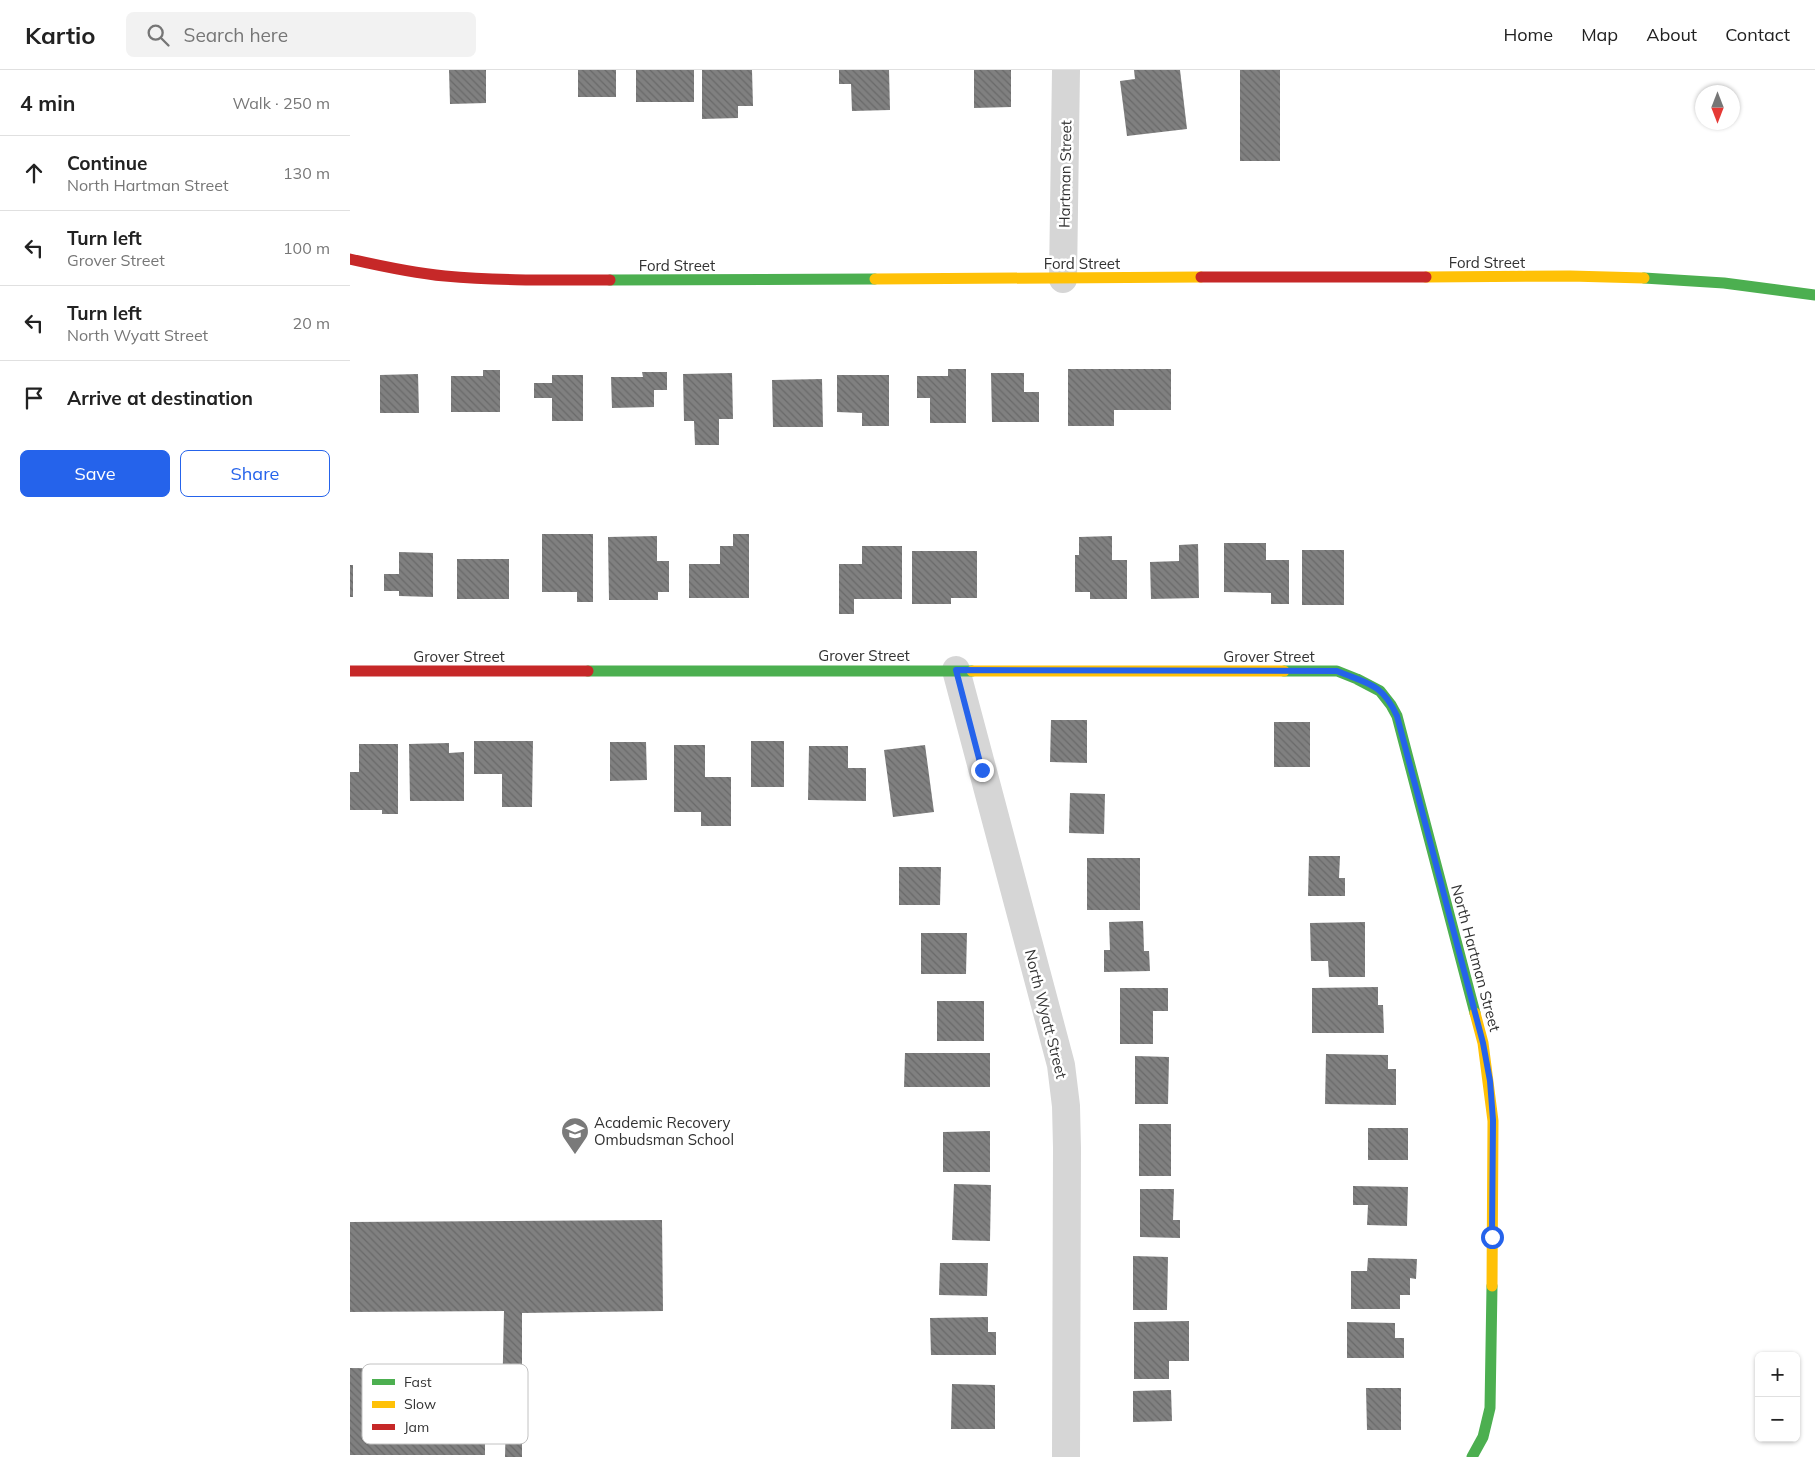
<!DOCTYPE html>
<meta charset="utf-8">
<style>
:root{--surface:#fff;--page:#f2f2f2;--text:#222;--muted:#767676;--line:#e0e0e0;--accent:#2563eb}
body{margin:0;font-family:Mulish,sans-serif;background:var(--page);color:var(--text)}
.controls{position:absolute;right:15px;bottom:15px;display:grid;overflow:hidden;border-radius:8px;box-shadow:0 1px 4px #0004}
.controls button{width:45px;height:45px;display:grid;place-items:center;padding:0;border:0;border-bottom:1px solid var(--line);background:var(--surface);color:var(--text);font:25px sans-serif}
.compass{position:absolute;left:1345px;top:15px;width:45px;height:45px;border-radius:50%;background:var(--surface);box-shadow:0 1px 4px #0004;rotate:180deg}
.stop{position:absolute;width:15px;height:15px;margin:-11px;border:4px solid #2563eb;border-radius:50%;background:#fff}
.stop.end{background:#2563eb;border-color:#fff;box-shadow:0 1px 5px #0008}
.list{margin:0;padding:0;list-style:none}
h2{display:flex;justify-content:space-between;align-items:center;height:65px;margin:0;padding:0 20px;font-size:21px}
h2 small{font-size:16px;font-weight:400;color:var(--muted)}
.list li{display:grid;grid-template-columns:32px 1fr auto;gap:15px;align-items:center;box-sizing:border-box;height:75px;padding:0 20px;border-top:1px solid var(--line)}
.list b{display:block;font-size:19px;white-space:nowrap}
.list p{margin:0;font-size:16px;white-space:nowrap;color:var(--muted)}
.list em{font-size:16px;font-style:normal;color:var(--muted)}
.actions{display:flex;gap:10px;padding:15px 20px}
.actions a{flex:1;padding:11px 0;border:1px solid var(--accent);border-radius:8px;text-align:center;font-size:18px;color:var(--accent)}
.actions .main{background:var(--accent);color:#fff}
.icon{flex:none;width:28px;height:28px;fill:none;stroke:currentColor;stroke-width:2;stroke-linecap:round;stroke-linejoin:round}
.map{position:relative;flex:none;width:1465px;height:1387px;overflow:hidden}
header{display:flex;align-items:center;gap:30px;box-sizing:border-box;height:70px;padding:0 25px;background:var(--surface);border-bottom:1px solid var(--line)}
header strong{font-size:24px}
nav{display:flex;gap:28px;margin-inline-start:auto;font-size:18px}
.search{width:350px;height:45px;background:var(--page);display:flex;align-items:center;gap:12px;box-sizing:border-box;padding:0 18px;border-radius:8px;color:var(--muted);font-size:19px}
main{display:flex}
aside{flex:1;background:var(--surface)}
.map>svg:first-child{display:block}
.building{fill:url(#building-back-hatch)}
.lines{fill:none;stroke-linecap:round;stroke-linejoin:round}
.street{stroke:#d6d6d6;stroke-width:28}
.fast{stroke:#4caf50;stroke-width:11}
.slow{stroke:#ffc107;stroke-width:11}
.jam{stroke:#c62828;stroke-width:11}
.route{stroke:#2563eb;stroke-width:6}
.labels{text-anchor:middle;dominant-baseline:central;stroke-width:5;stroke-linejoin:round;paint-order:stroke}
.street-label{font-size:15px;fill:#323232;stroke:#fff}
.poi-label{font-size:15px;fill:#323232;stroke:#fff;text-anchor:start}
.key{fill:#fff;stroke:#c2c2c2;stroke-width:1}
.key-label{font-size:14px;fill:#323232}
</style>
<header>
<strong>Kartio</strong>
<div class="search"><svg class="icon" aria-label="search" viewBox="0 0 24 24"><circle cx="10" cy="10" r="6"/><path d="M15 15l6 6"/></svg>Search here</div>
<nav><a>Home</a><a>Map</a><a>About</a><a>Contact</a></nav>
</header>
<main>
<aside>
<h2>4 min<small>Walk · 250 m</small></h2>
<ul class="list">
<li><svg class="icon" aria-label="ahead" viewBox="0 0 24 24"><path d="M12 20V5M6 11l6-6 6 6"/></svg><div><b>Continue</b><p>North Hartman Street</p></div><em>130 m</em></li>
<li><svg class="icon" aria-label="left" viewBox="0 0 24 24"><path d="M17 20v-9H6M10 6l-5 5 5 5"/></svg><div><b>Turn left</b><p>Grover Street</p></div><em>100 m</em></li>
<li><svg class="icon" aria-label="left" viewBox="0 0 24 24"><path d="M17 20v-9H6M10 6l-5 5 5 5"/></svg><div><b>Turn left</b><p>North Wyatt Street</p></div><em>20 m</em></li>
<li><svg class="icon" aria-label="arrive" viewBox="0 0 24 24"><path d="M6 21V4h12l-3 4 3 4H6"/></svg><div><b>Arrive at destination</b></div></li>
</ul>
<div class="actions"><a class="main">Save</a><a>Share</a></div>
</aside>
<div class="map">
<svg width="1465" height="1387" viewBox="0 0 1465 1387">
<defs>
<pattern id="building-back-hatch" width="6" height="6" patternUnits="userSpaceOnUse" patternTransform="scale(1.25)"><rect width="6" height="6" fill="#808080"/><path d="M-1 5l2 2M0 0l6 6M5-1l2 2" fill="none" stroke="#696969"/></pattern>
</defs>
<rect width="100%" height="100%" fill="#fff"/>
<!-- building -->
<path class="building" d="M99,0H136V33L100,34Z
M228,0H266V27H228Z
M286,0H344V32H286Z
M352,0H402L403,36H388V48L352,49Z
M489,0H539L540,40L502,41L501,14H489Z
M624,0H661V37L624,38Z
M784,0H830L837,59L777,66L770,11L785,9Z
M890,0H930V91H890Z
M598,299H616V353H580V328H567V306H598Z
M718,299H821V340H764V356H718Z
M133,300H150V342H101V306H133Z
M292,302H317V320H304V337L262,338L261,307H293Z
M382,303L383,349H369V375H345L344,351H334L333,304Z
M641,303H674V322H689V352H642Z
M68,304L69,343H30V305Z
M202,305H233V351H202V328H184V313H202Z
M487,305H539V356H512V343L487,342Z
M472,309L473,357H423L422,310Z
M192,464H243V532H227V522H192Z
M383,464H399V528H339V494H370V476H383Z
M307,466V491H319V522H308V530H259L258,467Z
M762,466V490H777V529H740V522H725V485H729V467Z
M874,473H916V490H939V534H921V523L874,522Z
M848,474L849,528L801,529L800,492L829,491V475Z
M512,476H552V529H504V544H489V494H512Z
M952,480H994V535H952Z
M562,481H627V528H601V534H562Z
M49,482L83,483V527L49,526V521H34V504H49Z
M107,489H159V529H107Z
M0,495H3V527H0Z
M701,650H737V693L700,692Z
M924,652H960V697H924Z
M124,671H183L182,737H152V704H124Z
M401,671H434V717H401Z
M260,672H296L297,710L260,711Z
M99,673V683L114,682V731H60L59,674Z
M9,674H48V744H32V740H0V702H9Z
M324,675H355V707H381V756H351V742H324Z
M575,675L584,742L543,747L534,680Z
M459,676H498V698H516V731L458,730Z
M720,723L755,724L754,764L719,763Z
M959,786H990L989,808H995V826H958Z
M737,788H790V840H737Z
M549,797H591L590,835H549Z
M793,851L794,881H799L800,901L754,902V880H760L759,852Z
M1015,852V907H979L978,891H961L960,853Z
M571,863H617L616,904H571Z
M1028,917V935H1033L1034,963H962V918Z
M770,918H818V941H803V974H770Z
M587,931H634V971H587Z
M555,983H640V1017H554Z
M976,984L1038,985V999H1046V1035L975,1034Z
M785,986L819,987L818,1034H785Z
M789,1054H821V1106H789Z
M1018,1058H1058V1090H1018Z
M640,1061V1102H593V1062Z
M604,1114L641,1115L640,1171L602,1170Z
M1003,1116L1058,1117L1057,1156L1017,1155L1018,1135H1003Z
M790,1119H824L823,1150H830V1168L790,1167Z
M312,1150L313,1241L172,1243V1387H155L156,1347H135V1385H0V1298L137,1300V1335L152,1334L154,1241L0,1242V1152Z
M783,1186L818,1187L817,1240H783Z
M1018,1188L1067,1189L1066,1209L1060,1208V1225H1050V1239H1001V1201H1017Z
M590,1193H638L637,1226L589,1225Z
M638,1247V1262H646V1285H581L580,1248Z
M839,1251V1291H819V1309H784V1252Z
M997,1252L1045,1253V1268H1054V1288H997Z
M602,1314L645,1315V1359H601Z
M1016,1318H1051V1360H1017Z
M821,1320L822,1351L783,1352V1321Z"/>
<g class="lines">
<!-- street -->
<path class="street" d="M713,209L716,0
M606,600L711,995L716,1036L717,1078L716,1387"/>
<!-- fast -->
<path class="fast" d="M1294,208L1374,213L1465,225
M260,210L525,209
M238,601H622
M934,601H987L1007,609L1030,621L1041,635L1047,646L1125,943
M1122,1387L1133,1367L1140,1338L1142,1216"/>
<!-- slow -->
<path class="slow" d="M1076,207L1220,206L1294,208
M525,209L851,207
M622,601H934
M1125,943L1133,973L1143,1051L1142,1216"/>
<!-- jam -->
<path class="jam" d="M0,189C31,196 63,203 95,206C149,211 205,210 260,210
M851,207H1076
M0,601H238"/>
</g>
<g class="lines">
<!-- route -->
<path class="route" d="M632,700L606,600L987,601C1018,614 1032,613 1047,646L1133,973L1140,1011L1143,1050L1142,1167"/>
</g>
<!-- icons -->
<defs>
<g id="school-pin" transform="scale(1.4375)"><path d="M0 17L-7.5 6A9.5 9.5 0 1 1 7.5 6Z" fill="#7a7a7a" stroke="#fff"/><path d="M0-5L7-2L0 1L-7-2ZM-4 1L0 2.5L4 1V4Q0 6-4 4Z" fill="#fff"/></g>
</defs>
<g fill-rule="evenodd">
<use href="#school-pin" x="225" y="1061"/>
</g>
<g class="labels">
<!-- street labels -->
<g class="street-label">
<text transform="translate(715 104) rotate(-89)">Hartman Street</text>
<text x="1137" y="192">Ford Street</text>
<text x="732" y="193">Ford Street</text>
<text x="327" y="195">Ford Street</text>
<text x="514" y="585">Grover Street</text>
<text x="109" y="586">Grover Street</text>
<text x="919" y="586">Grover Street</text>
<text transform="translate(1126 888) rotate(75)">North Hartman Street</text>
<text transform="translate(696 944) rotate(76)">North Wyatt Street</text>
</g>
<!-- poi labels -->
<g class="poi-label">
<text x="244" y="1052">Academic Recovery<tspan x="244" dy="17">Ombudsman School</tspan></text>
</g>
</g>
<!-- legend -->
<rect x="12" y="1294" width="166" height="80" rx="8" class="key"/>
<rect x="22" y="1309" width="23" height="6" fill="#4caf50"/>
<rect x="22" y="1331" width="23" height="7" fill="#ffc107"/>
<rect x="22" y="1354" width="23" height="6" fill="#c62828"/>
<g class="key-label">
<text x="54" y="1317">Fast</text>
<text x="54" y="1339">Slow</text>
<text x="54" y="1362">Jam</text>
</g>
</svg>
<div class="controls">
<button>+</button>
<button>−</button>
</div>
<svg class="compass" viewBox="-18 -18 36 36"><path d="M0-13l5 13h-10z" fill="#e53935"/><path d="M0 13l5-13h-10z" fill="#767676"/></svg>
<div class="stop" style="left:1142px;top:1167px"></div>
<div class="stop end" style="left:632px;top:700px"></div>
</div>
</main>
